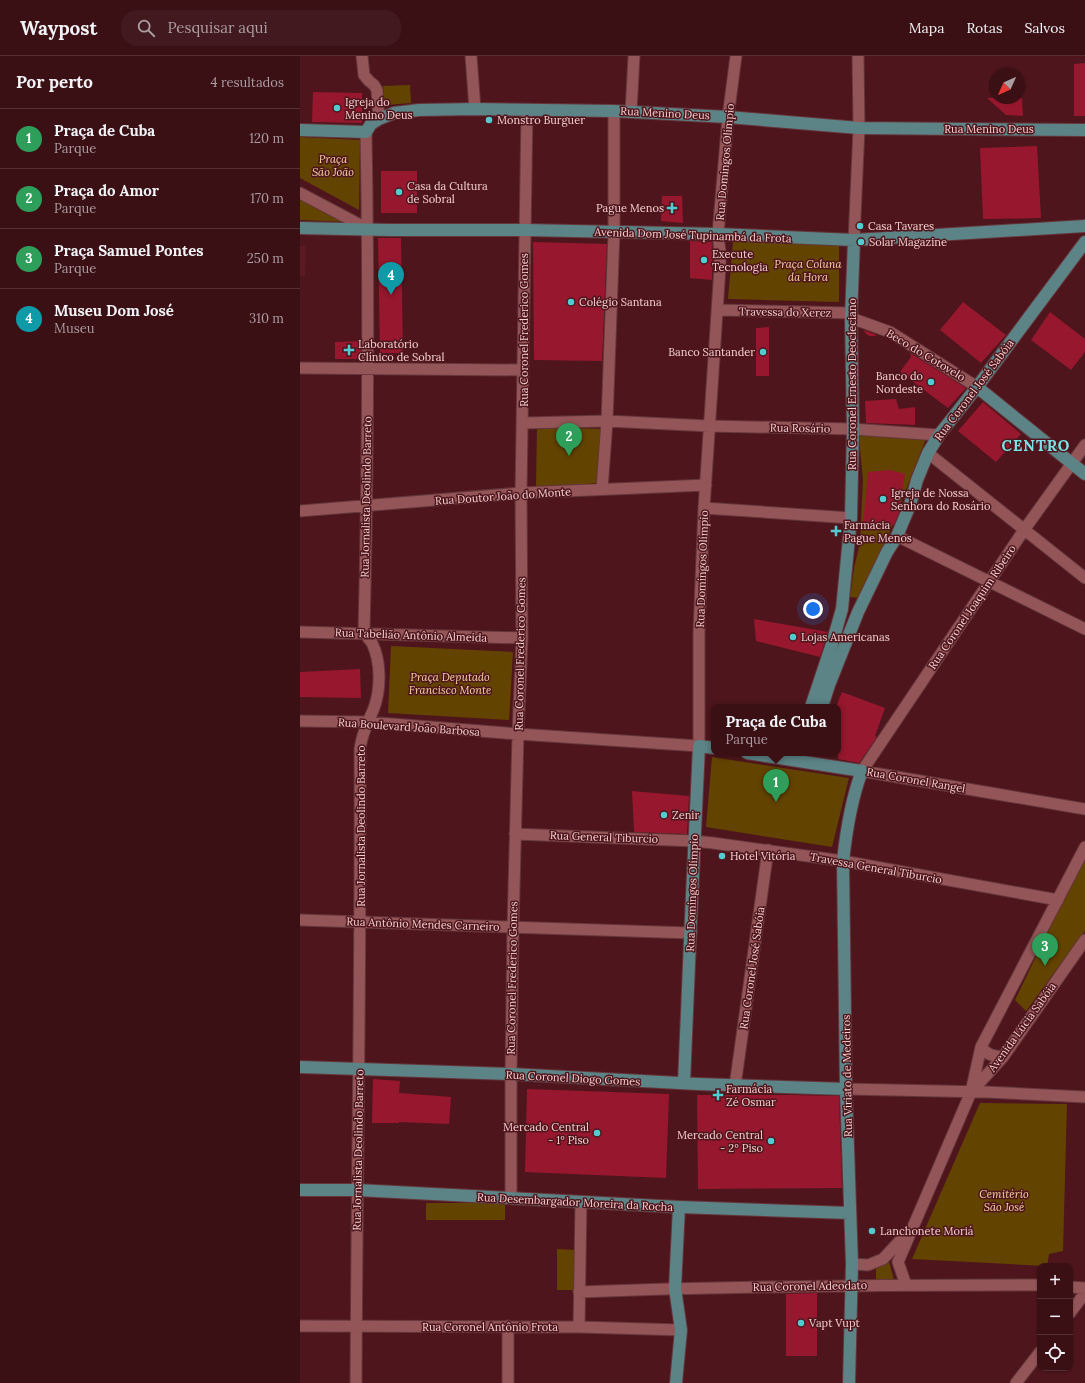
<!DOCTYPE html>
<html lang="pt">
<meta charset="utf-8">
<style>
:root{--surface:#3a1015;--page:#41191e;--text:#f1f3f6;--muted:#ab9da0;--line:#543034;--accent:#52ccd0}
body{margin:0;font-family:Lora,serif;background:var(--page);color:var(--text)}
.controls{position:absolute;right:12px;bottom:12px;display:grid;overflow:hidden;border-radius:8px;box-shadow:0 1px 3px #0004}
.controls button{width:36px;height:36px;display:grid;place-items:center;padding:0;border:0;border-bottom:1px solid var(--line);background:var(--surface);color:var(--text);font:20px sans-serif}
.compass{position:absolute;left:689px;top:12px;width:36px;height:36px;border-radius:50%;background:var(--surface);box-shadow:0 1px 3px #0004;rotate:225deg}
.you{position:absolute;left:513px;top:553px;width:14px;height:14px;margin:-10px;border:3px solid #fff;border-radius:50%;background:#1a73e8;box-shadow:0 0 0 6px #1a73e833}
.badge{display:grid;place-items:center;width:26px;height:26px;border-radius:50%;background:var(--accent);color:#fff;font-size:13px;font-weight:700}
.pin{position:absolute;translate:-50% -33px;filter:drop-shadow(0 1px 2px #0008)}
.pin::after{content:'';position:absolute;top:21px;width:14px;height:12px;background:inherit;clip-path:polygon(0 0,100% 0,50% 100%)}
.popup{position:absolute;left:411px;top:648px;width:130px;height:52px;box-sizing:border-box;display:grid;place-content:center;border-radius:8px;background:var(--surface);filter:drop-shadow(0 1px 3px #0005);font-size:13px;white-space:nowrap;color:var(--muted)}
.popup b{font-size:15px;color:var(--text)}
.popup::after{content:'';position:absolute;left:50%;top:100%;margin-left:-8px;border:8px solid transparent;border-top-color:var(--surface)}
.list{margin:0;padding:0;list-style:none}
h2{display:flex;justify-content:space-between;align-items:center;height:52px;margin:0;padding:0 16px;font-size:17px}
h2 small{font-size:13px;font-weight:400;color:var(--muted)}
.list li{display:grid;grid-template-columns:26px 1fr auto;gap:12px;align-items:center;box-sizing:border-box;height:60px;padding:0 16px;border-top:1px solid var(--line)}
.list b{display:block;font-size:15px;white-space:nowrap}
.list p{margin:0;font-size:13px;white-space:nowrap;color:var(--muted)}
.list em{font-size:13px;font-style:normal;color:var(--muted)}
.icon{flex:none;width:22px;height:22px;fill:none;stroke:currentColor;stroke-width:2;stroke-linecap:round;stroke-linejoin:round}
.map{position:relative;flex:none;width:785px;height:1327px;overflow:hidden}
header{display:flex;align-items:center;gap:24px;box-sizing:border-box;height:56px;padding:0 20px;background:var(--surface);border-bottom:1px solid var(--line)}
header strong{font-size:19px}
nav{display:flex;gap:22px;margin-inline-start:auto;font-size:14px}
.search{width:280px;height:36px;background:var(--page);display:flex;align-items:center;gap:10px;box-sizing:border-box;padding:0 14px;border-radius:16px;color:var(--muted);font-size:15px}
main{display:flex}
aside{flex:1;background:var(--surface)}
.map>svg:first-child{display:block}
.built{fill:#5b1a21}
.green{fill:#634300}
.building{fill:#96172e}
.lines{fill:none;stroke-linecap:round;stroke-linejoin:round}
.minor-casing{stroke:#64363b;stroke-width:13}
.major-casing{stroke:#64363b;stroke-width:14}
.minor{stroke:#935557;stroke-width:11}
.major{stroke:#5c8386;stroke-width:12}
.poi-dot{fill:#52ccd0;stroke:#4e161c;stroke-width:1.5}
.labels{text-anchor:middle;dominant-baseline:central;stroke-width:3;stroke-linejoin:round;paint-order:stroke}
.poi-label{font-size:11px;fill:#f5d0d0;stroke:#4e161c;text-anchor:start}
.street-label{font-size:11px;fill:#f5d0d0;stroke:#4e161c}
.park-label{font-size:11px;font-style:italic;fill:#f8d7a4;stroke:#4e161c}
.district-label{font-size:15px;font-weight:bold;letter-spacing:1px;fill:#78e4e7;stroke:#4e161c}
</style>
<header>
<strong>Waypost</strong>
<div class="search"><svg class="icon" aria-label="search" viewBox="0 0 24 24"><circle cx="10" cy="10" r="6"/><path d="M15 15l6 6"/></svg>Pesquisar aqui</div>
<nav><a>Mapa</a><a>Rotas</a><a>Salvos</a></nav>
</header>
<main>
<aside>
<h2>Por perto<small>4 resultados</small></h2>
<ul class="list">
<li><span class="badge" style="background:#2e9e5b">1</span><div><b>Praça de Cuba</b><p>Parque</p></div><em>120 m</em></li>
<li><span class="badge" style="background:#2e9e5b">2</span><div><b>Praça do Amor</b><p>Parque</p></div><em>170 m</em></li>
<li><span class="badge" style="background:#2e9e5b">3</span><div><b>Praça Samuel Pontes</b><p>Parque</p></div><em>250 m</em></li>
<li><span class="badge" style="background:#0f9aa8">4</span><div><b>Museu Dom José</b><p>Museu</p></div><em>310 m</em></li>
</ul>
</aside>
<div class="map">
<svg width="785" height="1327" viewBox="0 0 785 1327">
<rect width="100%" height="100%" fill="#4e161c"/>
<!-- built -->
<path class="built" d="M0,190H6L5,220H0Z"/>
<!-- green -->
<path class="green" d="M110,29L111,47L85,49L83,30Z
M0,81L60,84L59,154L0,122Z
M0,141L46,166L0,164Z
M539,182V246L428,243L433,186Z
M558,370L629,375L579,503L559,542L550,541L554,512L560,487L563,424Z
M237,371L304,373L301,427L236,431Z
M91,590L213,596L209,664L88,657Z
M412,701L549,722L532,791L406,771Z
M785,799V875L726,955L715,944Z
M680,1047L767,1048L763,1195L749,1198L747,1210L612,1203Z
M126,1147H205V1164H126Z
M257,1193L276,1194V1234H257Z
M589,1206L594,1224H576V1212Z"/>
<!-- building -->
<path class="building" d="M785,7V60H774V8Z
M13,36L62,37V67L12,66Z
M687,42H722L723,60L706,59Z
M737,90L741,162L683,163L680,92Z
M81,115H117V157H81Z
M362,140H382L383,167L361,165Z
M78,182H101L103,297H80Z
M390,185L412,186L413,196L412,224L390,222Z
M233,186L307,188L302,305L234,304Z
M663,246L706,279L681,307L640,274Z
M750,256L785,283V296L771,314L731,284Z
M469,271V320H456V272Z
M564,274L577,279L574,280H569L565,277Z
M61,285V303H35V286Z
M610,297L666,332L648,352L600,316L611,301Z
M596,343L599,353L615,351V369L566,367L565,345Z
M683,346L721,378L696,406L658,375Z
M590,414L605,418L599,456L594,469L563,468L568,416Z
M454,563L528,576L520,601L456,585Z
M60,613L61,642L0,641V616Z
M542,636L585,652L575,680L577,681L559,707L538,703V651H536Z
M332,735L389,740L387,778L334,776Z
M73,1023L100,1025L99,1037L151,1041L149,1068L99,1066V1067H72Z
M227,1033L369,1038L366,1122L225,1116Z
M397,1039H491L539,1040L542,1132L398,1133Z
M517,1237V1300H486V1238Z"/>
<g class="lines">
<!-- minor casing -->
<g class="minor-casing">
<path id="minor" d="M62,0L64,19L69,25L74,29L77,34L79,63
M171,0L175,53
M331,56L334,0
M0,137L68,173
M554,184L559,72L558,0
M418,254L552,257
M551,262L590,276L677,331
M0,312L223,314
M223,367L307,365L409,370L553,373L639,379
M785,389L724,474L562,715L785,753
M628,397L785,522
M302,433L307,365L314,177V55
M404,452L551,462
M0,455L221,437L406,429
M597,480L785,573
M0,576L222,582
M0,665L67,666L218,678L399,690V575L404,452L420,211V196L418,178L428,61L436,0
M215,778L394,785L413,787L543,805L758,844
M0,864L391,877
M681,991C687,999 693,1000 703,1001
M435,1030L468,794
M546,1033L686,1036L785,1041
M671,1036L681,991L785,791
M211,1142V1018L213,872L218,678L222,582L221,437L227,54
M552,1208L568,1209L583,1203L609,1175
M606,1229L598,1206L671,1036L703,1001L785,884
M770,1231L785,1232
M279,1236C433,1230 586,1229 740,1229
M770,1257L785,1237
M0,1270L279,1271L381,1274
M208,1270V1327
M279,1271L281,1146
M56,1327C57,1116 61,904 60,693C62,676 68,667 74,652C81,633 81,605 72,587C70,584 67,581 64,577C68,410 69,243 66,76
M716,1327L740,1296"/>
</g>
<!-- major casing -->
<g class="major-casing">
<path id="major" d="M0,74L66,76L71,68L79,63L94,57L119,54L175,53L314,55L428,61L559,72L785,74
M0,172L88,174H225L418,178L554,184L785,170
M677,331L785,418
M511,651L532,588L542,553L551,462L553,373L551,262L554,184
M522,651L529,629L558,556L587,496L597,480L610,449L617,424L628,397L639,379L677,331L785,186
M447,697L562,715C552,741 546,777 543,805L546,1033L552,1208L549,1327
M0,1011L211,1018L398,1028L546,1033
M384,1027C389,915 393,802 399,690L414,692
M0,1134H57L379,1151L550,1157
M376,1327L381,1274L375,1232L379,1151"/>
</g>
<!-- minor -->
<use href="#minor" class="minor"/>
<!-- major -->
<use href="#major" class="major"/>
</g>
<!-- markers -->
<g class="poi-dot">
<circle cx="37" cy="52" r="4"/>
<circle cx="189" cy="64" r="4"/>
<circle cx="99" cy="136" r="4"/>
<path d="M370 146h4v4h4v4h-4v4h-4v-4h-4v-4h4z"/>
<circle cx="560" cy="170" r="4"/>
<circle cx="561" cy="186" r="4"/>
<circle cx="404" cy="204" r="4"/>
<circle cx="271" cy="246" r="4"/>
<path d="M47 288h4v4h4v4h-4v4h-4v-4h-4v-4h4z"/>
<circle cx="463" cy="296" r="4"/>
<circle cx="631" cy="326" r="4"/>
<circle cx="583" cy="443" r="4"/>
<path d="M534 469h4v4h4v4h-4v4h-4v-4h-4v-4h4z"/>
<circle cx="493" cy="581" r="4"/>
<circle cx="364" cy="759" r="4"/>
<circle cx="422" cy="800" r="4"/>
<path d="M416 1033h4v4h4v4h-4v4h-4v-4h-4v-4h4z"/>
<circle cx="297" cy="1077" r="4"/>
<circle cx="471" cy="1085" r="4"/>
<circle cx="572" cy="1175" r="4"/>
<circle cx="501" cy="1267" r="4"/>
</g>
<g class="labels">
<!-- poi labels -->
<g class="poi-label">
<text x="45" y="46">Igreja do<tspan x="45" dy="13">Menino Deus</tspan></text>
<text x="197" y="64">Monstro Burguer</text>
<text x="107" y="130">Casa da Cultura<tspan x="107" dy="13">de Sobral</tspan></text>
<text x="364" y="152" text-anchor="end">Pague Menos</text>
<text x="568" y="170">Casa Tavares</text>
<text x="569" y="186">Solar Magazine</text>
<text x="412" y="198">Execute<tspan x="412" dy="13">Tecnologia</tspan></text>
<text x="279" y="246">Colégio Santana</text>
<text x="58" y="288">Laboratório<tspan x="58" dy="13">Clínico de Sobral</tspan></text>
<text x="455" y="296" text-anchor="end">Banco Santander</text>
<text x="623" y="320" text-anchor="end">Banco do<tspan x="623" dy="13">Nordeste</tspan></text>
<text x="591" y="437">Igreja de Nossa<tspan x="591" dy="13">Senhora do Rosário</tspan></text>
<text x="544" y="469">Farmácia<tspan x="544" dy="13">Pague Menos</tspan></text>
<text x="501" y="581">Lojas Americanas</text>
<text x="372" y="759">Zenir</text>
<text x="430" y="800">Hotel Vitória</text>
<text x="426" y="1033">Farmácia<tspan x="426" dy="13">Zé Osmar</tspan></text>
<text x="289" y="1071" text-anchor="end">Mercado Central<tspan x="289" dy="13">- 1º Piso</tspan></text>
<text x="463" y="1079" text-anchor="end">Mercado Central<tspan x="463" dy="13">- 2º Piso</tspan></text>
<text x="580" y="1175">Lanchonete Moriá</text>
<text x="509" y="1267">Vapt Vupt</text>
</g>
<!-- street labels -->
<g class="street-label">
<text transform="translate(365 57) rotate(3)">Rua Menino Deus</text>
<text x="689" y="73">Rua Menino Deus</text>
<text transform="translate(425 106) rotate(-85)">Rua Domingos Olímpio</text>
<text transform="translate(393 179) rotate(2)">Avenida Dom José Tupinambá da Frota</text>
<text transform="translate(485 256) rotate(1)">Travessa do Xerez</text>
<text transform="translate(224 274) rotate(-90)">Rua Coronel Frederico Gomes</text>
<text transform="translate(626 299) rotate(31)">Beco do Cotovelo</text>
<text transform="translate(552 328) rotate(-90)">Rua Coronel Ernesto Deocleciano</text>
<text transform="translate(674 334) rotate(-53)">Rua Coronel José Sabóia</text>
<text transform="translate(500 372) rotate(1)">Rua Rosário</text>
<text transform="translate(203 440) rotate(-4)">Rua Doutor João do Monte</text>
<text transform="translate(66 441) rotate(-89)">Rua Jornalista Deolindo Barreto</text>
<text transform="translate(402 513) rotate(-88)">Rua Domingos Olímpio</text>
<text transform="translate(672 551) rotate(-56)">Rua Coronel Joaquim Ribeiro</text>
<text transform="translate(111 579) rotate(2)">Rua Tabelião Antônio Almeida</text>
<text transform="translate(220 598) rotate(-89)">Rua Coronel Frederico Gomes</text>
<text transform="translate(109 671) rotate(4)">Rua Boulevard João Barbosa</text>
<text transform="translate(616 724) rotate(10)">Rua Coronel Rangel</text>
<text transform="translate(61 770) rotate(-90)">Rua Jornalista Deolindo Barreto</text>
<text transform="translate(304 781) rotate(2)">Rua General Tiburcio</text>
<text transform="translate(576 812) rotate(10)">Travessa General Tiburcio</text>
<text transform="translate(392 837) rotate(-88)">Rua Domingos Olímpio</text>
<text transform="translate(123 868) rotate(2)">Rua Antônio Mendes Carneiro</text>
<text transform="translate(452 912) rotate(-82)">Rua Coronel José Sabóia</text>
<text transform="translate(212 922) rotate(-89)">Rua Coronel Frederico Gomes</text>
<text transform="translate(722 971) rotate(-54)">Avenida Lúcia Sabóia</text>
<text transform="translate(547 1020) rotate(-91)">Rua Viriato de Medeiros</text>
<text transform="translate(273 1022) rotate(3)">Rua Coronel Diogo Gomes</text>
<text transform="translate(58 1094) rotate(-89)">Rua Jornalista Deolindo Barreto</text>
<text transform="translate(275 1146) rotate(3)">Rua Desembargador Moreira da Rocha</text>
<text transform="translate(510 1230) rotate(-1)">Rua Coronel Adeodato</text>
<text x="190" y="1271">Rua Coronel Antônio Frota</text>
</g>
<!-- park labels -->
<g class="park-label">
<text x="33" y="103">Praça<tspan x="33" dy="13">São João</tspan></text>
<text x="508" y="208">Praça Coluna<tspan x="508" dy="13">da Hora</tspan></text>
<text x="150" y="621">Praça Deputado<tspan x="150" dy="13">Francisco Monte</tspan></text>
<text x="704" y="1138">Cemitério<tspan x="704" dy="13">São José</tspan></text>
</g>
<!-- district labels -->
<g class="district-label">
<text x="736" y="389">CENTRO</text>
</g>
</g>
</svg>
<div class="controls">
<button>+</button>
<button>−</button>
<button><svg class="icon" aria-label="locate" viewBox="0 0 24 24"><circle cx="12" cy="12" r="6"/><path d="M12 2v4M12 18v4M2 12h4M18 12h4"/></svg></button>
</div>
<svg class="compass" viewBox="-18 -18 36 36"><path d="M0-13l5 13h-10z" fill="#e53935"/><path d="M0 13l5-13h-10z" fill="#ab9da0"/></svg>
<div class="you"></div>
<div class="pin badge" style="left:476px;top:746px;background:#2e9e5b">1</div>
<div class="popup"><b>Praça de Cuba</b>Parque</div>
<div class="pin badge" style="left:269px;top:400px;background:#2e9e5b">2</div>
<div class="pin badge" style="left:745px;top:910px;background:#2e9e5b">3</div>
<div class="pin badge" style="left:91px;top:239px;background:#0f9aa8">4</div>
</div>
</main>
